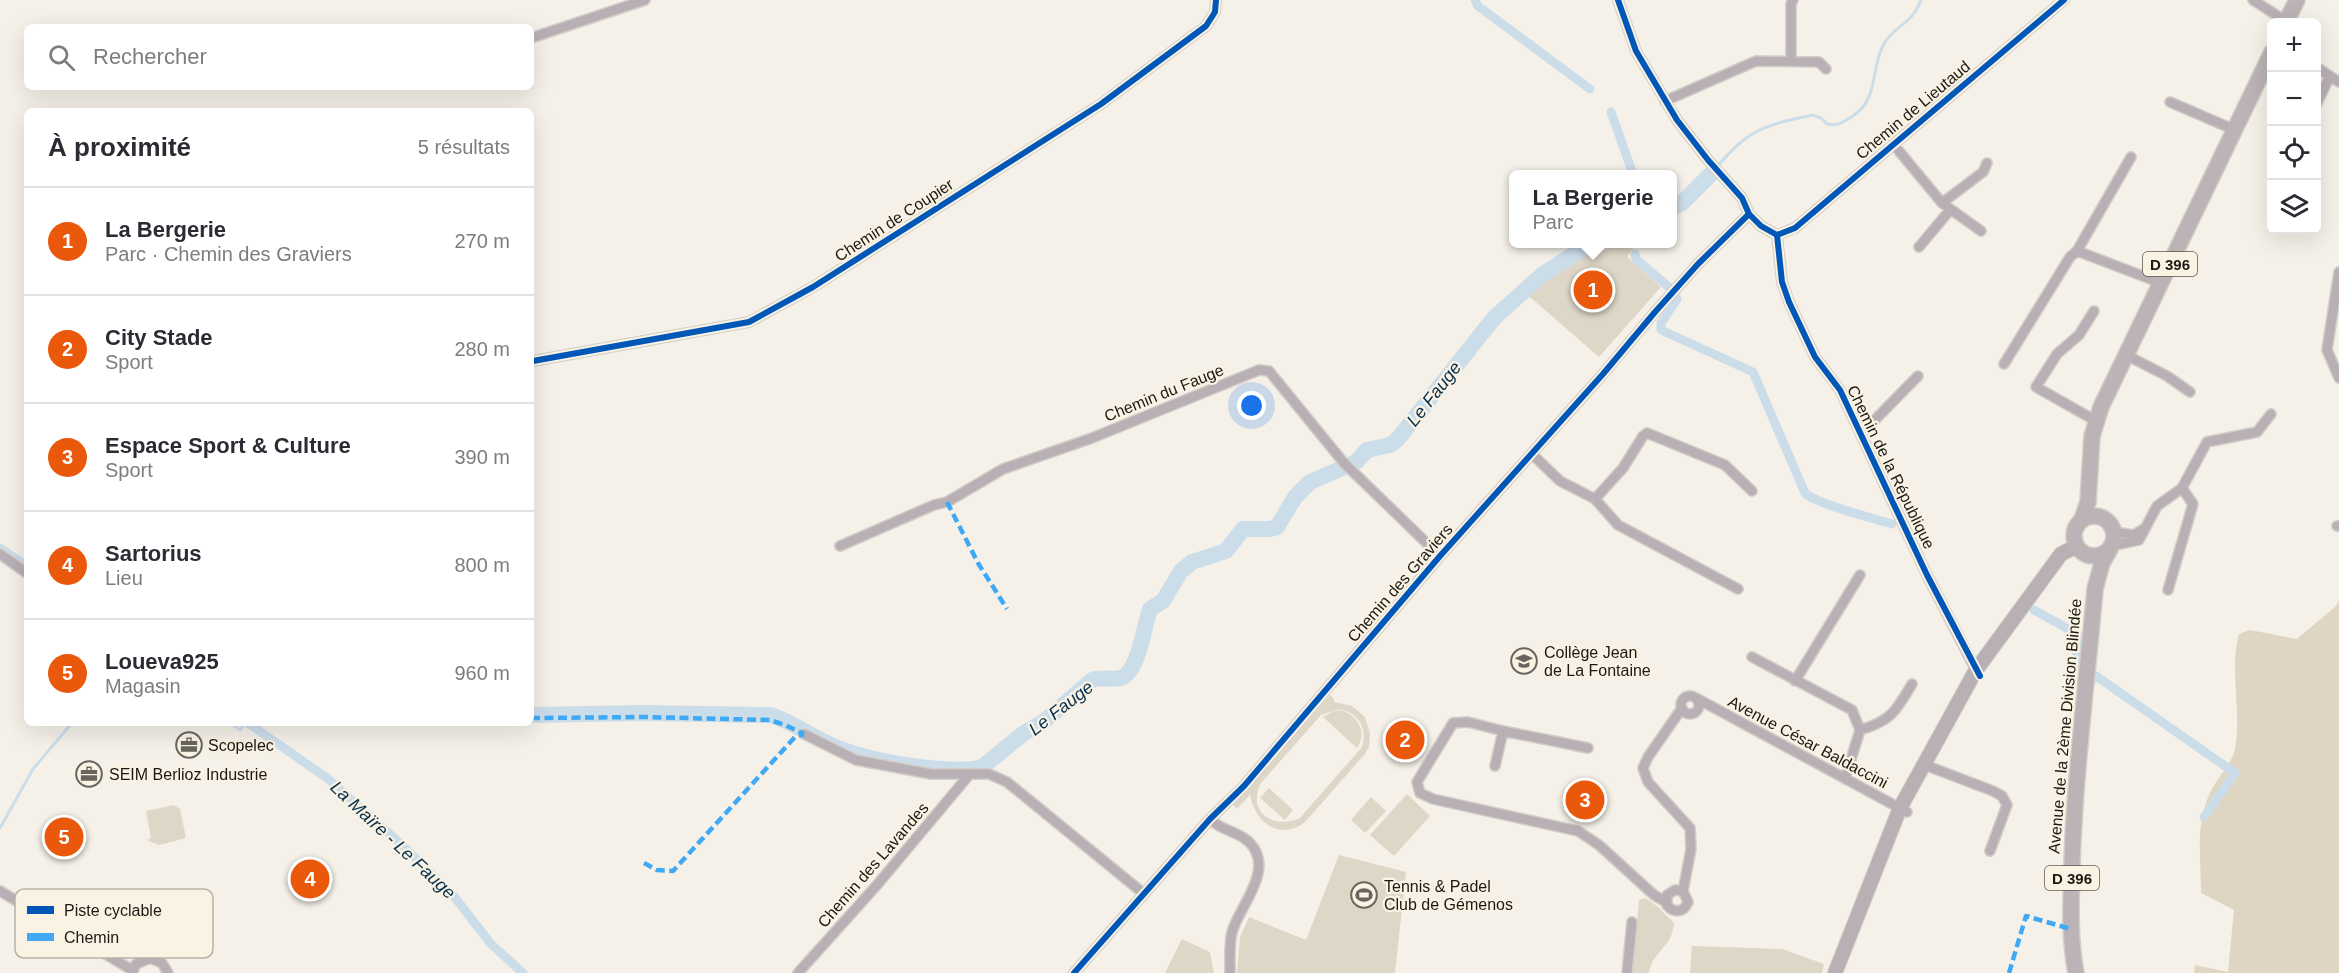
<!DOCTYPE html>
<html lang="fr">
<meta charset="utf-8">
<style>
:root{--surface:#fff;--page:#f7f7f7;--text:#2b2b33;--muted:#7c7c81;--line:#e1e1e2;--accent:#ea580c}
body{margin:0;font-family:Helvetica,sans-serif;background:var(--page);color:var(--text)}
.controls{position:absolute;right:18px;top:18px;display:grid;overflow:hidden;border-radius:9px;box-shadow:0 6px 24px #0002}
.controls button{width:54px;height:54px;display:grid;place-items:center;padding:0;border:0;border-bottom:2px solid var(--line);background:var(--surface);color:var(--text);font:30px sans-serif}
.you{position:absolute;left:1252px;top:406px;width:21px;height:21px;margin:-15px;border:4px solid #fff;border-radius:50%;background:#1a73e8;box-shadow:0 0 0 9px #1a73e833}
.badge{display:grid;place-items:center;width:39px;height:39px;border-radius:50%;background:var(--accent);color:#fff;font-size:20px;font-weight:700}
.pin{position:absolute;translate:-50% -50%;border:3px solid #fff;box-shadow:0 2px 6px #0006}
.popup{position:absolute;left:1509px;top:170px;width:168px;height:78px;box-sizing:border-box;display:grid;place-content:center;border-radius:9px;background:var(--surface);filter:drop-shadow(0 2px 4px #0005);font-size:20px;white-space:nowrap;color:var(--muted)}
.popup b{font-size:22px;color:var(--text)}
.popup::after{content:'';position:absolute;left:50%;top:100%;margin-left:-12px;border:12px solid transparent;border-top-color:var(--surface)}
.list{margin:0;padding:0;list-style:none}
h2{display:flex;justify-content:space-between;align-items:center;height:78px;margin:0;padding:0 24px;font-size:26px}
h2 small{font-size:20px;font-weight:400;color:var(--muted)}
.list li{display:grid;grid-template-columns:39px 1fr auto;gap:18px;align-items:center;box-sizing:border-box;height:108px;padding:0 24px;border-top:2px solid var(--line)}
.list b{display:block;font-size:22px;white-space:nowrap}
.list p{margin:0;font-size:20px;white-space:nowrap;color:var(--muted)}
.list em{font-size:20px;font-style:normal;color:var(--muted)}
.icon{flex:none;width:33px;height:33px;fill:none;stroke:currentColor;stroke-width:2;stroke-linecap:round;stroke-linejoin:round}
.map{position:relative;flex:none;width:2339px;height:973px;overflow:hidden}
.search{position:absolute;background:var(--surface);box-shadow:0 6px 24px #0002;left:24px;top:24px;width:510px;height:66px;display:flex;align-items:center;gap:15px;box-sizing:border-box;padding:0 21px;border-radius:9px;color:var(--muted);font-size:22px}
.panel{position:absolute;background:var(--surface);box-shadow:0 6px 24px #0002;left:24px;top:108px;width:510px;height:618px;border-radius:9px}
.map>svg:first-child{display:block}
.green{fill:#ded7c7;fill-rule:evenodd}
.forest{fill:#ded6c2}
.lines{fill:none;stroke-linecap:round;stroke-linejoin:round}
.stream{stroke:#ccddea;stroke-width:3}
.canal{stroke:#ccddea;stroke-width:9}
.river{stroke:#ccddea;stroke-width:16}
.street-casing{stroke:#d1cec8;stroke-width:12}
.secondary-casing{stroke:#d1cec8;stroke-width:16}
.primary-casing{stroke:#d1cec8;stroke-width:18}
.street{stroke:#b9b0b5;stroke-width:9}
.secondary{stroke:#b8b0b3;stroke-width:14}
.primary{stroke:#bbb3b5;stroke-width:15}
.quiet{stroke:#3fa9f5;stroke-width:4.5;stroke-dasharray:9 4.5;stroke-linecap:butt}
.cycleway-casing{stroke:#faf3e4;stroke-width:10}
.cycleway{stroke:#0057b8;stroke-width:6}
.labels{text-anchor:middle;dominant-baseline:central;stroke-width:4.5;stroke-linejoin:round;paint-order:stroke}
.shield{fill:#faf3e4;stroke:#5f5a52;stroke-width:1.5}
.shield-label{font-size:15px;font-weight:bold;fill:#1c1914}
.street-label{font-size:16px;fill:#1c1914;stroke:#faf3e4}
.poi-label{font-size:16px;fill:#1c1914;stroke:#faf3e4;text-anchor:start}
.water-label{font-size:18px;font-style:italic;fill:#06304f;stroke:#faf3e4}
.key{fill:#faf3e4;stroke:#b7b2a6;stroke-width:1.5}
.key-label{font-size:16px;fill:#1c1914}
</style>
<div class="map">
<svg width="2339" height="973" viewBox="0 0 2339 973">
<rect width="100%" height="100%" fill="#f5f1e9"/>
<!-- green -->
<path class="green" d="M1590,244H1636L1627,257L1661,287L1599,357L1524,292L1551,269Z
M1330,695L1334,699V702L1352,706L1365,717L1370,734L1369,747L1365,754L1305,822C1280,841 1255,823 1250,795L1237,809L1233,805ZM1339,709C1358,713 1368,727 1362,747L1300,818C1274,830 1246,812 1261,783L1321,715Z
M1341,710C1358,716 1368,732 1357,748L1323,717L1334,711Z
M1409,719L1426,733L1401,761L1384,746Z
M1269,788L1293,810L1285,820L1260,798Z
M1407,794L1430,816L1394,856L1370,835Z
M1371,797L1386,811L1365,833L1351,820Z
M174,805L180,809L186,838L159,845L147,840L151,838L146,811Z
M1339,855L1406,872L1395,973H1237L1240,937L1249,917L1306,940Z
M1645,898L1657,906L1674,923C1672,949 1652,951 1649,973H1632L1639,900Z
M1182,939L1210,952L1214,973H1165Z
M1692,946L1782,949L1824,964L1822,973H1690Z"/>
<!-- forest -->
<path class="forest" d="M2339,600V973H2194L2195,965L2228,972L2234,910L2201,893C2201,859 2195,824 2210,793C2216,779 2232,764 2235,749C2242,711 2229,669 2239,634L2250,630L2297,639L2336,606Z"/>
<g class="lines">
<!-- stream -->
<path class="stream" d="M1712,173C1747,130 1760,126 1813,115L1821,118L1827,124C1836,126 1840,124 1848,119C1881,102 1869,68 1885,42C1897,24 1912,24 1921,0
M0,560L27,579
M231,723L240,730L245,723
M0,828L33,769L72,723"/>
<!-- canal -->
<path class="canal" d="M1475,0L1478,6L1590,89
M1611,112L1633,174
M1635,254L1636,259L1671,289
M1675,295L1677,299L1661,323V330L1753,372L1805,493C1816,504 1873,518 1892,524
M0,548L27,566
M2034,610L2079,635L2075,667
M2096,676L2235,773L2204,817
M248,723L327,778L401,844L453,895L491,944L523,973"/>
<!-- river -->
<path class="river" d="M1672,208L1682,203L1712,173
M531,715L644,713L771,715C795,723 815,739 838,748C873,762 943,774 981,768L1024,733L1042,723L1092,680C1101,677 1111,680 1120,678C1139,673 1144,625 1150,609L1163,601L1181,571L1192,562L1226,551L1243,529H1270L1277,527L1295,497L1310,482L1356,462L1367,450L1390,445L1397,440L1494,318L1543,274L1590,244"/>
<!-- street casing -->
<g class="street-casing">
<path id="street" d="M1618,0L1636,51L1677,120L1708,160L1742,198L1749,214L1761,226L1777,235
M2253,0L2287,22
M531,38L645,0
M1791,61V4L1793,0
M2316,67L2339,82
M1665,101L1756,61L1819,62L1826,69
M2170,102L2235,130
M2316,105L2330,76
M1894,145L1942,203L1981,231
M1942,203L1983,172L1987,163
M1777,235L1782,282L1789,302L1815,357L1840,390L1927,575L1978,674
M1777,235L1795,228L2064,0
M1919,247L1950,210
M2077,251L2131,157
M2339,272L2327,350L2339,378
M2094,311L2079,335L2057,354L2036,387L2096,421
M2126,355L2167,376L2190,392
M533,361L749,322L813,287L1101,104L1206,26L1215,12L1216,0
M2004,364L2070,257L2077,251L2161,283
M1861,434L1918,376
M1532,454L1560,481L1595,499L1618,525L1738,589
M1595,499L1623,468L1643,436L1647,433L1725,465L1752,491
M2337,526H2339
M2114,532L2134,535L2145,528
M840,546L934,505L947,502L1003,469L1092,438L1259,370L1269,371L1344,463L1440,556
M2111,546L2139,540L2157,506L2182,488L2207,442L2257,432L2271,414
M0,554L27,573
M2168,590L2193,504L2182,488
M1752,657L1852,710L1860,730L1845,779
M1795,681L1860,575
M1681 705a9 9 0 1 1 18 0a9 9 0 1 1-18 0Z
M1696,698L1907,812
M1682,708L1648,757L1643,768L1648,782L1690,828L1691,849L1683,891L1688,902C1684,912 1674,914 1667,905V895L1675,890L1683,891
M1860,730C1891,721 1896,711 1912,684
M1503,731L1588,748
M804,734L856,760L931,774H989L1007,782L1143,893
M1495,766L1503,731L1468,722L1453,723L1417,782L1420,793L1433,799L1578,831L1599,845L1654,895L1666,902
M1930,767L1993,791L2002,796L2007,805L1990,851
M1210,819C1221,831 1239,831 1250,843C1275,870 1240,905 1232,932C1229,944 1230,960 1230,973
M0,891L132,970
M132,973L136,964L150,958L162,963L168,973
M798,973L877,885L969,775
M1074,973L1210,819L1244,786L1440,556L1603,374L1655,312L1698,264L1749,214
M1627,973L1632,922"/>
</g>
<!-- secondary casing -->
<g class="secondary-casing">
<path id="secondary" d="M1835,973L1900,808L1976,670L2061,554L2077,546"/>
</g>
<!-- primary casing -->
<g class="primary-casing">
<path id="primary" d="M2286,22L2297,0
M2074 536a20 20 0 1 1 40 0a20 20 0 1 1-40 0Z
M2082,519L2088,502L2092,436L2101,407L2272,52
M2076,973C2069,937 2071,900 2072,863C2075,772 2087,680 2095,589L2102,563L2110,549"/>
</g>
<!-- street -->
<use href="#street" class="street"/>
<!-- secondary -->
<use href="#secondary" class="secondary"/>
<!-- primary -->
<use href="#primary" class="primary"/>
<!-- quiet -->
<path class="quiet" d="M947,502L978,563L1007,609
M531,718L644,717L770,720L785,725L804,734
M644,863L657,870L673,871L795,737L804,734
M2009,973L2026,916L2071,929"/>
<!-- cycleway casing -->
<g class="cycleway-casing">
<path id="cycleway" d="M1618,0L1636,51L1677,120L1708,160L1742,198L1749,214L1761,226L1777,235
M1777,235L1782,282L1789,302L1815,357L1840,390L1927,575L1980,676
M1777,235L1795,228L2064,0
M533,361L749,322L813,287L1101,104L1206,26L1215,12L1216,0
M1074,973L1210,819L1244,786L1440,556L1603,374L1655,312L1698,264L1749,214"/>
</g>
<!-- cycleway -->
<use href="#cycleway" class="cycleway"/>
</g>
<!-- icons -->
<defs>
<g id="school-ring" transform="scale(1.35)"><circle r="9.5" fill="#faf3e4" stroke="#68655f" stroke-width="1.5"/><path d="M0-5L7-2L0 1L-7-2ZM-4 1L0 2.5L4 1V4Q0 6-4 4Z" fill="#68655f"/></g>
<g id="office-ring" transform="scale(1.35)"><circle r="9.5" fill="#faf3e4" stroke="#68655f" stroke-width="1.5"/><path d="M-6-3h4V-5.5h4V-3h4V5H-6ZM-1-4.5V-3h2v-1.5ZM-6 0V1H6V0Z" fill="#68655f"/></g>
<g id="stadium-ring" transform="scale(1.35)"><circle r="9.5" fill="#faf3e4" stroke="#68655f" stroke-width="1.5"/><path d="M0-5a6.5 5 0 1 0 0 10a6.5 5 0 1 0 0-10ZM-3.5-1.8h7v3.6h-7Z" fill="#68655f"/></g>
</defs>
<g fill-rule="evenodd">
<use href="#school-ring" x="1524" y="661"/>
<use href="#office-ring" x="189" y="745"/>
<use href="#office-ring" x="89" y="774"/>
<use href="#stadium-ring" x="1364" y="895"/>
</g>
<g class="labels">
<!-- shield labels -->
<g class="shield">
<rect x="2143" y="252" width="54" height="24" rx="4.5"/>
<rect x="2045" y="866" width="54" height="24" rx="4.5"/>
</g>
<g class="shield-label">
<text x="2170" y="264">D 396</text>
<text x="2072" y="878">D 396</text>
</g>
<!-- street labels -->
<g class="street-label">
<text transform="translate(1913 110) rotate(-40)">Chemin de Lieutaud</text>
<text transform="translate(894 220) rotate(-33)">Chemin de Coupier</text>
<text transform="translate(1164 393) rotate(-22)">Chemin du Fauge</text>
<text transform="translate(1891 467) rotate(64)">Chemin de la République</text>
<text transform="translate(1400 583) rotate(-49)">Chemin des Graviers</text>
<text transform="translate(2065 726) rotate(-85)">Avenue de la 2ème Division Blindée</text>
<text transform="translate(1808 742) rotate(28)">Avenue César Baldaccini</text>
<text transform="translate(873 865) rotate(-49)">Chemin des Lavandes</text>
</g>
<!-- poi labels -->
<g class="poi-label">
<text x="1544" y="652">Collège Jean<tspan x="1544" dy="18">de La Fontaine</tspan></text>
<text x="208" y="745">Scopelec</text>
<text x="109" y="774">SEIM Berlioz Industrie</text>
<text x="1384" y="886">Tennis &amp; Padel<tspan x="1384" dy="18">Club de Gémenos</tspan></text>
</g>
<!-- water labels -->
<g class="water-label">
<text transform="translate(1434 394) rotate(-52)">Le Fauge</text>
<text transform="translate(1061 708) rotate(-38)">Le Fauge</text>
<text transform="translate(393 840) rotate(43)">La Maïre - Le Fauge</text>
</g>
</g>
<!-- legend -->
<rect x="15" y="889" width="198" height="69" rx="9" class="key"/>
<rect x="27" y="906" width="27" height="8" fill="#0057b8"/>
<rect x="27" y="933" width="27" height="8" fill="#3fa9f5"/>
<g class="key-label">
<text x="64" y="916">Piste cyclable</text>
<text x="64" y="943">Chemin</text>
</g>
</svg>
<div class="controls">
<button>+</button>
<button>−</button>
<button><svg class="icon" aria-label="locate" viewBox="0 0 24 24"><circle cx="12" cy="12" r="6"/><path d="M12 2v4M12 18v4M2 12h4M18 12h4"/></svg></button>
<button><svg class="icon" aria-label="layers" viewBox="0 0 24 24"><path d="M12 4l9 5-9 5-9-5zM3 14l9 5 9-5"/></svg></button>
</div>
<div class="you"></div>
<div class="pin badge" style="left:1593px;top:290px">1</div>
<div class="popup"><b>La Bergerie</b>Parc</div>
<div class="pin badge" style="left:1405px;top:740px">2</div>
<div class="pin badge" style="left:1585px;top:800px">3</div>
<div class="pin badge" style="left:310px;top:879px">4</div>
<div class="pin badge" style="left:64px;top:837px">5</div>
<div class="search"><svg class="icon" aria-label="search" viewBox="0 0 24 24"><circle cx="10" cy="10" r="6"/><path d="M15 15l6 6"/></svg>Rechercher</div>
<section class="panel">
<h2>À proximité<small>5 résultats</small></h2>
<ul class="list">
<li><span class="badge">1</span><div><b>La Bergerie</b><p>Parc · Chemin des Graviers</p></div><em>270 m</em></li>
<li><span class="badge">2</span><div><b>City Stade</b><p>Sport</p></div><em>280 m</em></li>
<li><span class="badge">3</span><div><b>Espace Sport &amp; Culture</b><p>Sport</p></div><em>390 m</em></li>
<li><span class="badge">4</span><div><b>Sartorius</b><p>Lieu</p></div><em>800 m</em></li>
<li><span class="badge">5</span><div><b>Loueva925</b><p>Magasin</p></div><em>960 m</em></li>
</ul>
</section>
</div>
